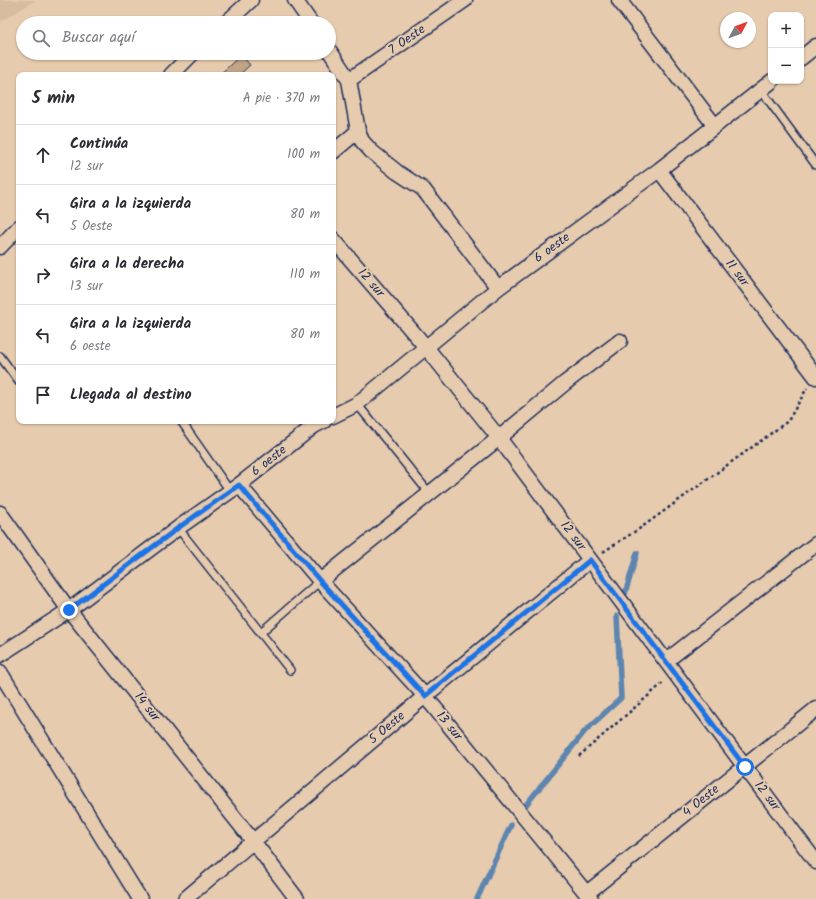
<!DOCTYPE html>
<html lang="es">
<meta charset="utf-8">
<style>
:root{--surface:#fff;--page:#f7f7f7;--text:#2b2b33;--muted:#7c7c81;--line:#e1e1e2}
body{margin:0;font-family:Kalam,sans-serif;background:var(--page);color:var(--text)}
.controls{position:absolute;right:12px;top:12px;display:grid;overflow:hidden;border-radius:8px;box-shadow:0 1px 3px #0004}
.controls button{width:36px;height:36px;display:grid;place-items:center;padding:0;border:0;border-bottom:1px solid var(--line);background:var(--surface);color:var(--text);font:20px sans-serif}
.compass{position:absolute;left:720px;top:12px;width:36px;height:36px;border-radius:50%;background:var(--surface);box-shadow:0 1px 3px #0004;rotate:49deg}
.stop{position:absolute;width:12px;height:12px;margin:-9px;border:3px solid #1a73e8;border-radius:50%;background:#fff}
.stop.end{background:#1a73e8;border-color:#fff;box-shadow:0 1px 4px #0008}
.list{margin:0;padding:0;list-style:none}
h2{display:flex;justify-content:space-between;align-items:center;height:52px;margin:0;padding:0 16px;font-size:17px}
h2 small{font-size:13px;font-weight:400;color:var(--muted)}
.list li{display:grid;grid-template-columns:26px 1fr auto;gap:12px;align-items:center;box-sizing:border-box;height:60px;padding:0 16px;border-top:1px solid var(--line)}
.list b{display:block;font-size:15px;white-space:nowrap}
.list p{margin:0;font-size:13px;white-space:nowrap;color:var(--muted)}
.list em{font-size:13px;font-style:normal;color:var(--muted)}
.icon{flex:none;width:22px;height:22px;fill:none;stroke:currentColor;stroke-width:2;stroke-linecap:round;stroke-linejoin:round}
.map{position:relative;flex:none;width:816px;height:899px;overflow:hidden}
.search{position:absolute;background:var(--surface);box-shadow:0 1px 3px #0004;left:16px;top:16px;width:320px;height:44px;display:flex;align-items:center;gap:10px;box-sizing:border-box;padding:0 14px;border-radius:22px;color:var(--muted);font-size:15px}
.panel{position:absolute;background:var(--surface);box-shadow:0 1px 3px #0004;left:16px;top:72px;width:320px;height:352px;border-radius:8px}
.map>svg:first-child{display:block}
.built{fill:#d7bca0}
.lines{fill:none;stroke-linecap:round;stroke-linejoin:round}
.stream{stroke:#5c85b0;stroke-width:5.5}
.building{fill:#c0a484;stroke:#1b2f5e}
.lane-casing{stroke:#1b2f5e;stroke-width:10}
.street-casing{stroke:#1b2f5e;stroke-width:17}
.path{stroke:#1b2f5e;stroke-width:2.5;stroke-dasharray:3 3;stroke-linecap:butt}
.lane{stroke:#e7cbae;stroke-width:7}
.street{stroke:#e7cbae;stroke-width:14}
.route{stroke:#1a73e8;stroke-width:5}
.labels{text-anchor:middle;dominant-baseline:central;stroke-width:4;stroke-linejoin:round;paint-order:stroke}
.street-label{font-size:13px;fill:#1b2f5e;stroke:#e7cbae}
</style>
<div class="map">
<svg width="816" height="899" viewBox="0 0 816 899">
<rect width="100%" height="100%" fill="#e7cbae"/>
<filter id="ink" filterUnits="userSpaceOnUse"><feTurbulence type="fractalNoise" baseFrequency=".025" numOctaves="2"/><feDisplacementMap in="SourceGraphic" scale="8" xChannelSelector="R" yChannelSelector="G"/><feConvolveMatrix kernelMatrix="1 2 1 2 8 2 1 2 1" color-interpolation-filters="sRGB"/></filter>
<g filter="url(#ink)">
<!-- built -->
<path class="built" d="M0,0H36L0,22Z"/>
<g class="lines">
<!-- stream -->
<path class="stream" d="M625,594L637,553
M525,806L585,731L621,698L617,616
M477,899L511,825"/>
</g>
<!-- building -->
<path class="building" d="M241,55L250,65L239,75H219Z"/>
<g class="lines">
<!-- lane casing -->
<g class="lane-casing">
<path id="lane" d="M761,90L816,165
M0,356L19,382
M357,404L430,494
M181,421L230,491
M178,528L290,670
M260,633L320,581"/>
</g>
<!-- street casing -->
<g class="street-casing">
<path id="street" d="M295,0L311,23
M619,0L715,126
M226,23L251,0
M329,50L349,80L358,131L362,141L371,151L397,172L423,189L498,288
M801,58L816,46
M171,75L193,53
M349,80L465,0
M333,152L358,131
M659,170L816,377
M333,239L426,347L499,438L816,862
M0,247L19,227
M333,416L357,404L498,288L659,170L772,81
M239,485L320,581L425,696L591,899
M0,513L69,610L253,841L297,899
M320,581L499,438L565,383L620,341
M0,655L69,610L178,528L239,485L314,426L324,421
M666,661L816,544
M0,672L140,899
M587,893L816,709
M185,899L425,696L590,560"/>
</g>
<!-- path -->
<path class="path" d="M603,552L642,527L788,421L807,388
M579,756L663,683"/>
<!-- lane -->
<use href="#lane" class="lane"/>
<!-- street -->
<use href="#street" class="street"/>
</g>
</g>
<g class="lines" filter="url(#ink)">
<!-- route -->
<path class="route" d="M69,610L178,528L239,485L320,581L425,696L590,560L745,767"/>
</g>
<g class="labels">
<!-- street labels -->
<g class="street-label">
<text transform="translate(407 40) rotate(-35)">7 Oeste</text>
<text transform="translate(552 248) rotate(-36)">6 oeste</text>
<text transform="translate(737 273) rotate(53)">11 sur</text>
<text transform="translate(371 283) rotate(49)">12 sur</text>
<text transform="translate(269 461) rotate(-38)">6 oeste</text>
<text transform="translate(573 536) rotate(53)">12 sur</text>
<text transform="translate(147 707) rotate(52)">14 sur</text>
<text transform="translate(449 726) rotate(51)">13 sur</text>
<text transform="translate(387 728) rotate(-40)">5 Oeste</text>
<text transform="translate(767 796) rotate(53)">12 sur</text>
<text transform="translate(701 801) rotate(-39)">4 Oeste</text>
</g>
</g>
</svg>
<div class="controls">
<button>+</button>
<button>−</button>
</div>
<svg class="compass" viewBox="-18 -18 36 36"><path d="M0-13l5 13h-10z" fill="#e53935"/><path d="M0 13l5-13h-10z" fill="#7c7c81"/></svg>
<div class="stop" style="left:745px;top:767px"></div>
<div class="stop end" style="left:69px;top:610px"></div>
<div class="search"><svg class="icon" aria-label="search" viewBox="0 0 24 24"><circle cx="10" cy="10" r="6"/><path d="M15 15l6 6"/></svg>Buscar aquí</div>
<section class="panel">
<h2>5 min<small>A pie · 370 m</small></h2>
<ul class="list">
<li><svg class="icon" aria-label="ahead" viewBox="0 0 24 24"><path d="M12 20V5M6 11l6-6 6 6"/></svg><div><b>Continúa</b><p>12 sur</p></div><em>100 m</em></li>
<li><svg class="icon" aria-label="left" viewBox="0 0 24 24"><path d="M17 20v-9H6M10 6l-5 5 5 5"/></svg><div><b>Gira a la izquierda</b><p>5 Oeste</p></div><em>80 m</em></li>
<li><svg class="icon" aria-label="right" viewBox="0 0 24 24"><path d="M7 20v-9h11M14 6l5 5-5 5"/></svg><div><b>Gira a la derecha</b><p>13 sur</p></div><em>110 m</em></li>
<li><svg class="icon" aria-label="left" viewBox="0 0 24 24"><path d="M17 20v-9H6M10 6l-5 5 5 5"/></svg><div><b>Gira a la izquierda</b><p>6 oeste</p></div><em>80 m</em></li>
<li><svg class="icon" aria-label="arrive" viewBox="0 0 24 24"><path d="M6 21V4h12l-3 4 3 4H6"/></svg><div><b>Llegada al destino</b></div></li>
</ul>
</section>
</div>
